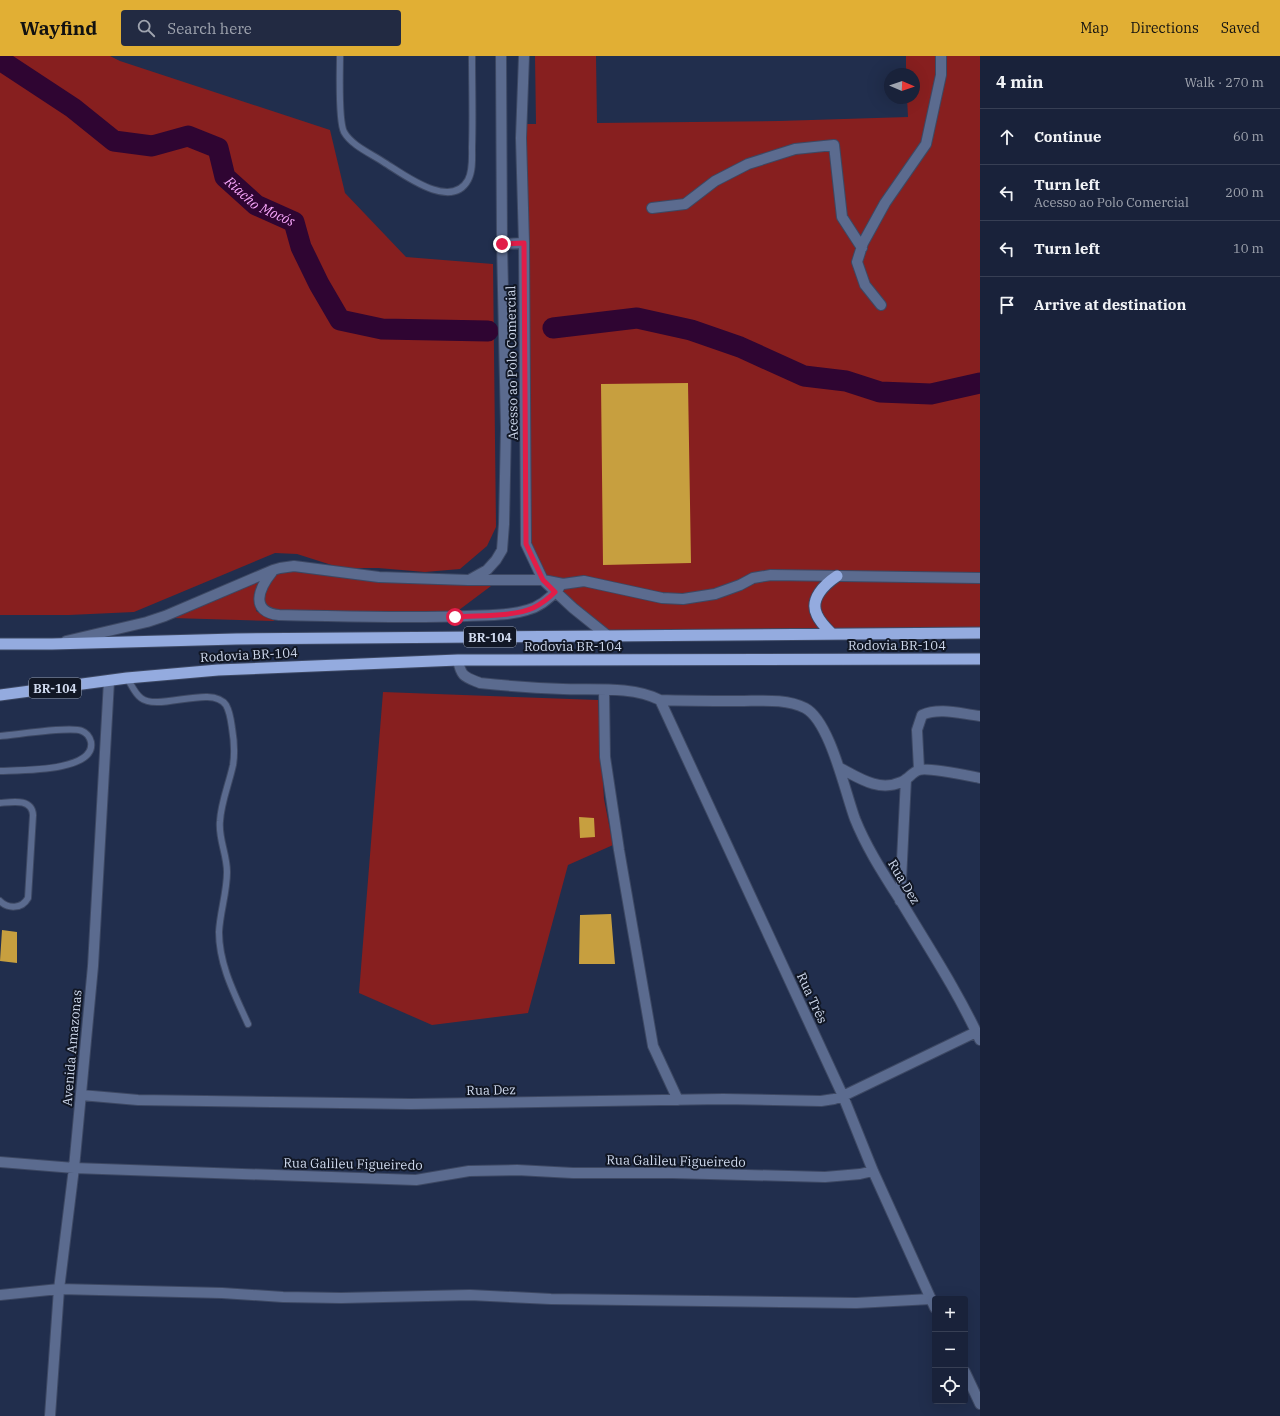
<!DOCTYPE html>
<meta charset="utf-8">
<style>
:root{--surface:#19223a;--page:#222a42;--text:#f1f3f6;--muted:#9fa4af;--line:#373f54;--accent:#e1af34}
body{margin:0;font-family:"IBM Plex Serif",serif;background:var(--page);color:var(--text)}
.controls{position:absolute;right:12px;bottom:12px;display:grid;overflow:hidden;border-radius:4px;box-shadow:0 4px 16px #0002}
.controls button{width:36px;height:36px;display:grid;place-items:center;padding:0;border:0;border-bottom:1px solid var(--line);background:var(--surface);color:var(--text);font:20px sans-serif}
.compass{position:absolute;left:884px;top:12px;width:36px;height:36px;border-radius:50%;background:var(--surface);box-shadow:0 4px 16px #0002;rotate:92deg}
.stop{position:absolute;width:12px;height:12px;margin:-9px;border:3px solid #e11d48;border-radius:50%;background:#fff}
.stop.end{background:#e11d48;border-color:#fff;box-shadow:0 1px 4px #0008}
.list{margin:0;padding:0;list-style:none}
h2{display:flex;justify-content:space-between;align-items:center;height:52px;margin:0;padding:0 16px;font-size:17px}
h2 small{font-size:13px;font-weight:400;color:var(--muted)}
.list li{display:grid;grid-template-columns:26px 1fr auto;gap:12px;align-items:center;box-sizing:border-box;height:56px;padding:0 16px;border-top:1px solid var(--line)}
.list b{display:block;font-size:15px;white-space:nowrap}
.list p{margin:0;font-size:13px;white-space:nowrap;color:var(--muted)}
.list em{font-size:13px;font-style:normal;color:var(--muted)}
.icon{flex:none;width:22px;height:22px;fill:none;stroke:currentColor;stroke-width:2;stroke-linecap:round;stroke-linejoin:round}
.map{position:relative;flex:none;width:980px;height:1360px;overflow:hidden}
header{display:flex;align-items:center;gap:24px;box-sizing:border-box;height:56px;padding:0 20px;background:var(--accent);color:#111}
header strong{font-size:19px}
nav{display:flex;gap:22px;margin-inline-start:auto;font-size:14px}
.search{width:280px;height:36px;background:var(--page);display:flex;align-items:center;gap:10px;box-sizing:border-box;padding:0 14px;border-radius:4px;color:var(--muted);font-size:15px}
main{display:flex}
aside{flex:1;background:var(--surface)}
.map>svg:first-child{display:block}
.green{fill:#871f1f}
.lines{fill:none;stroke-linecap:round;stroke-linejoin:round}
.river{stroke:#2f0532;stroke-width:21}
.building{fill:#c79f3f}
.service-casing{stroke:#3d4863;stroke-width:8}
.minor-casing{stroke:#3d4863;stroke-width:12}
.trunk-casing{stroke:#3d4863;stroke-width:13}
.service{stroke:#5b6b8f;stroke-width:6}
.minor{stroke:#5b6b8f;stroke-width:10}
.trunk{stroke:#94abdf;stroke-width:11}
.route{stroke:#e11d48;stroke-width:5}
.labels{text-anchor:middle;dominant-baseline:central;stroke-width:4;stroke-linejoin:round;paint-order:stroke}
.shield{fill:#111725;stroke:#969fb1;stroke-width:1}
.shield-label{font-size:12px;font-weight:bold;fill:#cfd9ed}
.street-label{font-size:13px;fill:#cfd9ed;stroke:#111725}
.water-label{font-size:14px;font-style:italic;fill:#faa7fd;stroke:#111725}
</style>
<header>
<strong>Wayfind</strong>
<div class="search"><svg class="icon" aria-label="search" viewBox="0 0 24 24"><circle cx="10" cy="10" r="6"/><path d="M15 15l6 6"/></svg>Search here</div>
<nav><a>Map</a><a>Directions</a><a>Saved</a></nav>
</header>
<main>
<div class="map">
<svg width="980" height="1360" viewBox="0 0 980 1360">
<rect width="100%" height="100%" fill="#212e4d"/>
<!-- green -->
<path class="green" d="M0,0H110L120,5L330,74L345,137L406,201L493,208L496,471L487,490L460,513L425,516L378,512H341L297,498L275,497L134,556L69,559H0Z
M535,0H596L597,67L779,65L908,61L907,42H914V18H906V0H980V574L610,575L555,533L529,487L523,68H536Z
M289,515L352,523L491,530L455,557L275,556L265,549L263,541L274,519Z
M259,524L256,538V555L275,565L172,562Z
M383,636L598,644L604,743L613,789L568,809L528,957L432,969L359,937Z"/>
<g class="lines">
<!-- river -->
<g class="river">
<path id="s1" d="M0,4L73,52L114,85L152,90L188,80L218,92L225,121L256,149L294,166L301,191L319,228L340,264L382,273L488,275"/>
<path d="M553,272L637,262L691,274L740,291L804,320L846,325L880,336L931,338L980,327"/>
</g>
</g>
<!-- building -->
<path class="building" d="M688,327L691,507L603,509L601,328Z
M579,761L594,762L595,781L580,782Z
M611,858L615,908H579L580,859Z
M2,874L17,876V907L0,905Z"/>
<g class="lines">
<!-- service casing -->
<g class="service-casing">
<path id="service" d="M340,0C340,15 338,64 344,76C352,90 372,98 385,107C403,118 451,155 468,124C473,115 472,102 472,91C473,61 472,30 472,0
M127,622C131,628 135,638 141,642C158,656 212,628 226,649C230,656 231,665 232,672C234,684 235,697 233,709C229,728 221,746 220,765C218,782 227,798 227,816C227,836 220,856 219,876C219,909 235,939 248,968
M0,680C15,679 71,670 82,675C87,677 90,682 91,686C96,716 19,714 0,715
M0,747C12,746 32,742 33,759L28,842C22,853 8,853 0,845"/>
</g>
<!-- minor casing -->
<g class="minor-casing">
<path id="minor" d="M524,0L521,82L524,187L526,488L543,524L573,552L609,581
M652,152L685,148L715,125L748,108L795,93L834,89L842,161L862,192
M502,188L524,187
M881,249L865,229L857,206L863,187L885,147L926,88L941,19V0
M272,516C259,532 249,556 279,559C342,560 404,563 467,560C487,559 508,560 527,554C540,551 551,541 559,532
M469,524L487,514L496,504L502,494L504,468L506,372L502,188L501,0
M66,585L147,566L165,560L273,514L280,512L294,510L379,521L468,524H543L563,528L584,525L662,542L683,543L715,538L740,529L753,522L771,519L980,522
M458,604C461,621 465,621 480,627C508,630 536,632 563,633C594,634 633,630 660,644C687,645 713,645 739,645C760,645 786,642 805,652C830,665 845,736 855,763C867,793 885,820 902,847C929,892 958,936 980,984
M604,634L605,701L619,794L653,990L678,1044
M660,644L843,1040L873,1115L935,1252
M840,712C859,722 879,736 901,726C908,724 912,716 919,714C927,711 969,720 980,722
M919,713L917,674L922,659C940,651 961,658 980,660
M900,845L906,723
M81,1039L138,1044L411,1048L723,1043L821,1045L834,1043L843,1040L976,976
M0,1106L74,1112L416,1124L469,1115L517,1114L573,1117H672L825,1121L860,1118L873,1115
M0,1239L59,1233L222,1237L283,1241L341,1242L470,1239L551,1243L856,1247L931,1243
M965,1316L980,1348
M50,1360L59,1233L74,1112L93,910L109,625"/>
</g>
<!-- trunk casing -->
<g class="trunk-casing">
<path id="trunk" d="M831,577C826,572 820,566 817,559C809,543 825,528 837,520
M0,588H52L236,583L980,577
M0,639L127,622L218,614L458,604L980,603"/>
</g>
<!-- service -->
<use href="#service" class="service"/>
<!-- minor -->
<use href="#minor" class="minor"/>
<!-- trunk -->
<use href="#trunk" class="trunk"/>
</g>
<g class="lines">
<!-- route -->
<path class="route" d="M455,561C477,559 513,561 533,552C541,548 549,542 555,536L543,524L526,488L524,187L502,188"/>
</g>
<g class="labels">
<!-- shield labels -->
<g class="shield">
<rect x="464" y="571" width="52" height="20" rx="3"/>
<rect x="29" y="622" width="52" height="20" rx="3"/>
</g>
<g class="shield-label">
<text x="490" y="581">BR-104</text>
<text x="55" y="632">BR-104</text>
</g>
<!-- street labels -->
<g class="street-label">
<text transform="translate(512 307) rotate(-91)">Acesso ao Polo Comercial</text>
<text x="897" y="589">Rodovia BR-104</text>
<text x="573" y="590">Rodovia BR-104</text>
<text transform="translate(249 599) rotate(-3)">Rodovia BR-104</text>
<text transform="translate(904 826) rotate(59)">Rua Dez</text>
<text transform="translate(812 942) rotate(65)">Rua Três</text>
<text transform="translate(72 992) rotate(-85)">Avenida Amazonas</text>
<text transform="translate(491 1034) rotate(-1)">Rua Dez</text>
<text transform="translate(676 1105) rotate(1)">Rua Galileu Figueiredo</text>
<text transform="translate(353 1108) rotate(1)">Rua Galileu Figueiredo</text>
</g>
<!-- water labels -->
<g class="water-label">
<text stroke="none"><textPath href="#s1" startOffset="321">Riacho Mocós</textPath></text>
</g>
</g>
</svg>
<div class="controls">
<button>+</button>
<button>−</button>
<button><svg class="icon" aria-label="locate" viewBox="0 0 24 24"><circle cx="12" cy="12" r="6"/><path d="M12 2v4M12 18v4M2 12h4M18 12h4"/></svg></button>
</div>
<svg class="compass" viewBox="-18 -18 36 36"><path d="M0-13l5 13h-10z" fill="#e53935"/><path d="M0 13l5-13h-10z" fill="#9fa4af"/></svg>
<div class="stop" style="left:455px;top:561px"></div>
<div class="stop end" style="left:502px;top:188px"></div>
</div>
<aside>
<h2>4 min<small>Walk · 270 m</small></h2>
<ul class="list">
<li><svg class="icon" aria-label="ahead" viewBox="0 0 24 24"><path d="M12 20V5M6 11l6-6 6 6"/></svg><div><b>Continue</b></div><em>60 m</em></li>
<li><svg class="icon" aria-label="left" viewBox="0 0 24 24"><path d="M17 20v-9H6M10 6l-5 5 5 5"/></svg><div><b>Turn left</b><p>Acesso ao Polo Comercial</p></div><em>200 m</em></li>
<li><svg class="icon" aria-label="left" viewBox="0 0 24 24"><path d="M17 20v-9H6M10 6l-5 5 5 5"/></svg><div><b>Turn left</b></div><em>10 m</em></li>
<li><svg class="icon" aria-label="arrive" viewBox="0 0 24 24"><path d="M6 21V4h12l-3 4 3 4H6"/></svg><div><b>Arrive at destination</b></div></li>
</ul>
</aside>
</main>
